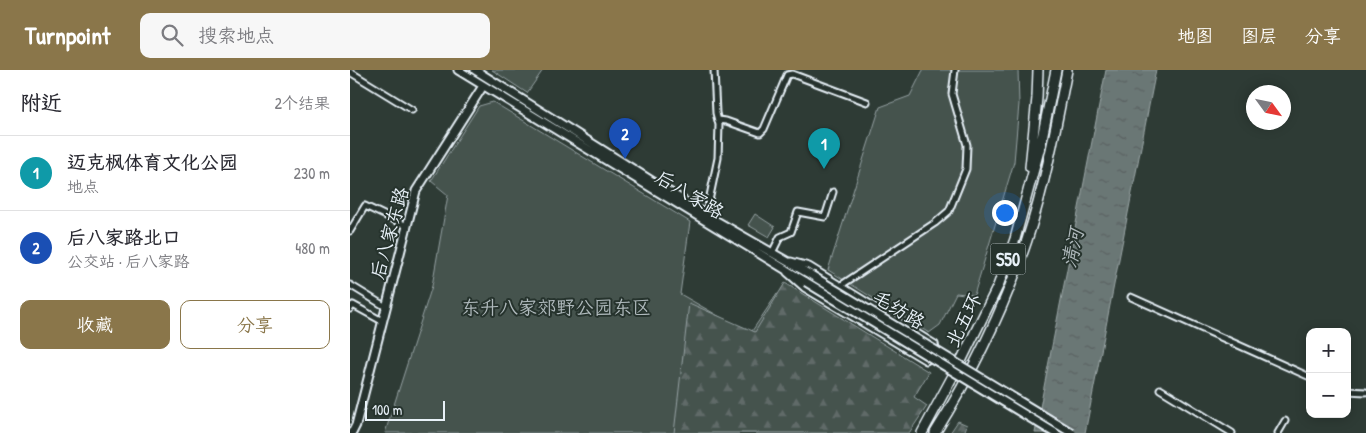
<!DOCTYPE html>
<html lang="zh">
<meta charset="utf-8">
<style>
:root{--surface:#fff;--page:#f7f7f7;--text:#2b2b33;--muted:#7c7c81;--line:#e1e1e2;--accent:#8a764a}
body{margin:0;font-family:"Patrick Hand","LXGW WenKai TC",sans-serif;background:var(--page);color:var(--text)}
.controls{position:absolute;right:15px;bottom:15px;display:grid;overflow:hidden;border-radius:10px;box-shadow:0 2px 12px #0003}
.controls button{width:45px;height:45px;display:grid;place-items:center;padding:0;border:0;border-bottom:1px solid var(--line);background:var(--surface);color:var(--text);font:25px sans-serif}
.compass{position:absolute;left:896px;top:15px;width:45px;height:45px;border-radius:50%;background:var(--surface);box-shadow:0 2px 12px #0003;rotate:123deg}
.scale{position:absolute;left:15px;bottom:12px;width:80px;box-sizing:border-box;padding-left:5px;border:2px solid #e8f1f8;border-top:0;font-size:14px;line-height:18px;white-space:nowrap;color:#e8f1f8;-webkit-text-stroke:4px #26332d;paint-order:stroke}
.you{position:absolute;left:654px;top:142px;width:18px;height:18px;margin:-12px;border:4px solid #fff;border-radius:50%;background:#1a73e8;box-shadow:0 0 0 8px #1a73e833}
.badge{display:grid;place-items:center;width:32px;height:32px;border-radius:50%;background:var(--accent);color:#fff;font-size:16px;font-weight:700}
.pin{position:absolute;translate:-50% -41px;filter:drop-shadow(0 1px 2px #0008)}
.pin::after{content:'';position:absolute;top:26px;width:18px;height:15px;background:inherit;clip-path:polygon(0 0,100% 0,50% 100%)}
.list{margin:0;padding:0;list-style:none}
h2{display:flex;justify-content:space-between;align-items:center;height:65px;margin:0;padding:0 20px;font-size:21px}
h2 small{font-size:16px;font-weight:400;color:var(--muted)}
.list li{display:grid;grid-template-columns:32px 1fr auto;gap:15px;align-items:center;box-sizing:border-box;height:75px;padding:0 20px;border-top:1px solid var(--line)}
.list b{display:block;font-size:19px;white-space:nowrap}
.list p{margin:0;font-size:16px;white-space:nowrap;color:var(--muted)}
.list em{font-size:16px;font-style:normal;color:var(--muted)}
.actions{display:flex;gap:10px;padding:15px 20px}
.actions a{flex:1;padding:11px 0;border:1px solid var(--accent);border-radius:10px;text-align:center;font-size:18px;color:var(--accent)}
.actions .main{background:var(--accent);color:#fff}
.icon{flex:none;width:28px;height:28px;fill:none;stroke:currentColor;stroke-width:2;stroke-linecap:round;stroke-linejoin:round}
.map{position:relative;flex:none;width:1016px;height:363px;overflow:hidden}
header{display:flex;align-items:center;gap:30px;box-sizing:border-box;height:70px;padding:0 25px;background:var(--accent);color:#fff}
header strong{font-size:24px}
nav{display:flex;gap:28px;margin-inline-start:auto;font-size:18px}
.search{width:350px;height:45px;background:var(--page);display:flex;align-items:center;gap:12px;box-sizing:border-box;padding:0 18px;border-radius:10px;color:var(--muted);font-size:19px}
main{display:flex}
aside{flex:1;background:var(--surface)}
.map>svg:first-child{display:block}
.green{fill:#45524e;stroke:#96a2a3}
.forest{fill:url(#forest-firs);stroke:#96a2a3}
.water{fill:url(#water-ripples);stroke:#9da8a9}
.lines{fill:none;stroke-linecap:round;stroke-linejoin:round}
.street-casing{stroke:#e8f1f8;stroke-width:9}
.secondary-casing{stroke:#e8f1f8;stroke-width:11}
.highway-casing{stroke:#e8f1f8;stroke-width:12}
.street{stroke:#26332d;stroke-width:5}
.secondary{stroke:#26332d;stroke-width:7}
.highway{stroke:#26332d;stroke-width:9}
.secondary-bridge-casing{stroke:#e8f1f8;stroke-width:11;stroke-linecap:butt}
.secondary-bridge{stroke:#26332d;stroke-width:7}
.labels{text-anchor:middle;dominant-baseline:central;stroke-width:4;stroke-linejoin:round;paint-order:stroke}
.shield{fill:#26332d;stroke:#aeb8bb;stroke-width:1}
.shield-label{font-size:18px;font-weight:bold;fill:#e8f1f8}
.street-label{font-size:19px;fill:#e8f1f8;stroke:#26332d}
.park-label{font-size:19px;fill:#afb9bc;stroke:#26332d}
.water-label{font-size:20px;font-style:italic;fill:#b0babd;stroke:#26332d}
</style>
<header>
<strong>Turnpoint</strong>
<div class="search"><svg class="icon" aria-label="search" viewBox="0 0 24 24"><circle cx="10" cy="10" r="6"/><path d="M15 15l6 6"/></svg>搜索地点</div>
<nav><a>地图</a><a>图层</a><a>分享</a></nav>
</header>
<main>
<aside>
<h2>附近<small>2个结果</small></h2>
<ul class="list">
<li><span class="badge" style="background:#0f9aa8">1</span><div><b>迈克枫体育文化公园</b><p>地点</p></div><em>230 m</em></li>
<li><span class="badge" style="background:#1a4fb4">2</span><div><b>后八家路北口</b><p>公交站 · 后八家路</p></div><em>480 m</em></li>
</ul>
<div class="actions"><a class="main">收藏</a><a>分享</a></div>
</aside>
<div class="map">
<svg width="1016" height="363" viewBox="0 0 1016 363">
<defs>
<pattern id="forest-firs" width="22" height="20" patternUnits="userSpaceOnUse" patternTransform="scale(1.25)"><rect width="22" height="20" fill="#45524e"/><path d="M5 1l3.5 6h-7zM16 11l3.5 6h-7z" fill="#606b68"/></pattern>
<pattern id="water-ripples" width="26" height="14" patternUnits="userSpaceOnUse" patternTransform="scale(1.25)"><rect width="26" height="14" fill="#6b7775"/><path d="M2 4q2-2 4 0t4 0M15 11q2-2 4 0t4 0" fill="none" stroke="#586060"/></pattern>
</defs>
<rect width="100%" height="100%" fill="#2e3b35"/>
<filter id="ink" filterUnits="userSpaceOnUse"><feTurbulence type="fractalNoise" baseFrequency=".02" numOctaves="2"/><feDisplacementMap in="SourceGraphic" scale="10" xChannelSelector="R" yChannelSelector="G"/><feConvolveMatrix kernelMatrix="1 2 1 2 8 2 1 2 1" color-interpolation-filters="sRGB"/></filter>
<g filter="url(#ink)">
<!-- green -->
<path class="green" d="M142,0H193L177,23Z
M573,0H668L669,34L664,92L624,225L606,223L590,255L579,263L478,200L530,37L560,26Z
M143,32L340,152L330,224L400,264L427,224L539,287L536,363H35L82,216L98,125L81,111L129,36Z
M405,144L425,157L419,167L398,155Z"/>
<!-- forest -->
<path class="forest" d="M435,213L579,302L564,327L577,336L559,363H324L339,233L405,262Z
M608,351L617,355L614,363H600Z"/>
<!-- water -->
<path class="water" d="M756,0H806L735,363H685Z"/>
<g class="lines">
<!-- street casing -->
<g class="street-casing">
<path id="street" d="M0,2L62,40
M368,50L376,51L410,63L414,59L437,5L442,4L517,32
M356,145L368,88L369,55L366,43L364,0
M0,161L15,136L57,156
M422,183L430,167L441,162L448,142L475,147L483,122
M437,203L454,218L576,291L587,285L585,274L459,196L441,191
M0,215L36,237
M490,216L585,153L599,141L616,99L617,75L602,24L605,0
M781,227L960,307
M0,239L3,235L32,251
M810,319L882,363
M997,321L1016,322
M670,337L711,363
M928,363L935,351"/>
</g>
<!-- secondary casing -->
<g class="secondary-casing">
<path id="secondary" d="M108,0L456,212
M125,0L356,145L461,205
M2,363L6,355L66,121L133,16"/>
</g>
<!-- highway casing -->
<g class="highway-casing">
<path id="highway" d="M680,97L687,28L688,0
M572,363L612,289L648,216L665,169L691,73L706,0
M585,363C622,304 655,236 677,170C695,115 706,57 717,0"/>
</g>
<!-- street -->
<use href="#street" class="street"/>
<!-- secondary -->
<use href="#secondary" class="secondary"/>
<!-- highway -->
<use href="#highway" class="highway"/>
<!-- secondary-bridge casing -->
<g class="secondary-bridge-casing">
<path id="secondary-bridge" d="M461,205L722,363
M456,212L705,363"/>
</g>
<!-- secondary-bridge -->
<use href="#secondary-bridge" class="secondary-bridge"/>
</g>
</g>
<g class="labels">
<!-- shield labels -->
<rect class="shield" x="640.5" y="173.5" width="35" height="31" rx="4"/>
<g class="shield-label">
<text x="658" y="189">S50</text>
</g>
<!-- street labels -->
<g class="street-label">
<text transform="translate(340 124) rotate(31)">后八家路</text>
<text transform="translate(39 163) rotate(-74)">后八家东路</text>
<text transform="translate(549 239) rotate(31)">毛纺路</text>
<text transform="translate(613 250) rotate(-64)">北五环</text>
</g>
<!-- park labels -->
<g class="park-label">
<text x="206" y="237">东升八家郊野公园东区</text>
</g>
<!-- water labels -->
<g class="water-label">
<text transform="translate(722 178) rotate(-78)">清河</text>
</g>
</g>
</svg>
<div class="controls">
<button>+</button>
<button>−</button>
</div>
<svg class="compass" viewBox="-18 -18 36 36"><path d="M0-13l5 13h-10z" fill="#e53935"/><path d="M0 13l5-13h-10z" fill="#7c7c81"/></svg>
<div class="scale">100 m</div>
<div class="you"></div>
<div class="pin badge" style="left:474px;top:99px;background:#0f9aa8">1</div>
<div class="pin badge" style="left:275px;top:89px;background:#1a4fb4">2</div>
</div>
</main>
